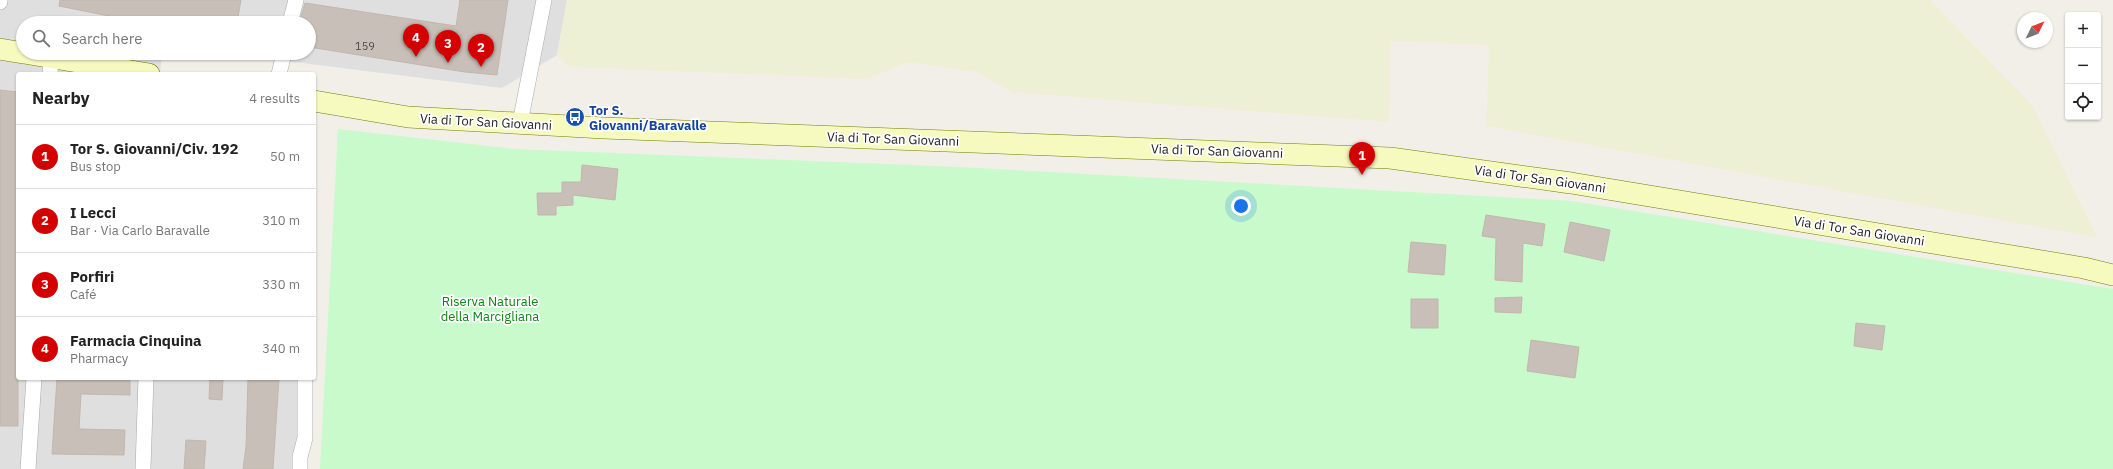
<!DOCTYPE html>
<meta charset="utf-8">
<style>
:root{--surface:#fff;--page:#f2f2f2;--text:#222;--muted:#767676;--line:#e0e0e0;--accent:#d40000}
body{margin:0;font-family:"IBM Plex Sans",sans-serif;background:var(--page);color:var(--text)}
.controls{position:absolute;right:12px;top:12px;display:grid;overflow:hidden;border-radius:4px;box-shadow:0 1px 3px #0004}
.controls button{width:36px;height:36px;display:grid;place-items:center;padding:0;border:0;border-bottom:1px solid var(--line);background:var(--surface);color:var(--text);font:20px sans-serif}
.compass{position:absolute;left:2017px;top:12px;width:36px;height:36px;border-radius:50%;background:var(--surface);box-shadow:0 1px 3px #0004;rotate:47deg}
.you{position:absolute;left:1241px;top:206px;width:14px;height:14px;margin:-10px;border:3px solid #fff;border-radius:50%;background:#1a73e8;box-shadow:0 0 0 6px #1a73e833}
.badge{display:grid;place-items:center;width:26px;height:26px;border-radius:50%;background:var(--accent);color:#fff;font-size:13px;font-weight:700}
.pin{position:absolute;translate:-50% -33px;filter:drop-shadow(0 1px 2px #0008)}
.pin::after{content:'';position:absolute;top:21px;width:14px;height:12px;background:inherit;clip-path:polygon(0 0,100% 0,50% 100%)}
.list{margin:0;padding:0;list-style:none}
h2{display:flex;justify-content:space-between;align-items:center;height:52px;margin:0;padding:0 16px;font-size:17px}
h2 small{font-size:13px;font-weight:400;color:var(--muted)}
.list li{display:grid;grid-template-columns:26px 1fr auto;gap:12px;align-items:center;box-sizing:border-box;height:64px;padding:0 16px;border-top:1px solid var(--line)}
.list b{display:block;font-size:15px;white-space:nowrap}
.list p{margin:0;font-size:13px;white-space:nowrap;color:var(--muted)}
.list em{font-size:13px;font-style:normal;color:var(--muted)}
.icon{flex:none;width:22px;height:22px;fill:none;stroke:currentColor;stroke-width:2;stroke-linecap:round;stroke-linejoin:round}
.map{position:relative;flex:none;width:2113px;height:469px;overflow:hidden}
.search{position:absolute;background:var(--surface);box-shadow:0 1px 3px #0004;left:16px;top:16px;width:300px;height:44px;display:flex;align-items:center;gap:10px;box-sizing:border-box;padding:0 14px;border-radius:22px;color:var(--muted);font-size:15px}
.panel{position:absolute;background:var(--surface);box-shadow:0 1px 3px #0004;left:16px;top:72px;width:300px;height:308px;border-radius:4px}
.map>svg:first-child{display:block}
.residential{fill:#e0dfdf}
.farmland{fill:#eef0d5}
.park{fill:#c8facc}
.building{fill:#c7bfb8;stroke:#c4b6ab}
.lines{fill:none;stroke-linecap:round;stroke-linejoin:round}
.street-casing{stroke:#a9a9a9;stroke-width:16}
.secondary-casing{stroke:#707d05;stroke-width:22}
.street{stroke:#fff;stroke-width:15}
.secondary{stroke:#f7fabf;stroke-width:21}
.labels{text-anchor:middle;dominant-baseline:central;stroke-width:3.5;stroke-linejoin:round;paint-order:stroke}
.number-label{font-size:11px;fill:#4b4948}
.transit-label{font-size:13px;font-weight:bold;fill:#164399;stroke:#fff;text-anchor:start}
.street-label{font-size:13px;fill:#222;stroke:#fff}
.park-label{font-size:13px;fill:#0c8416;stroke:#fff}
</style>
<div class="map">
<svg width="2113" height="469" viewBox="0 0 2113 469">
<rect width="100%" height="100%" fill="#f2efe9"/>
<!-- residential -->
<path class="residential" d="M0,0H567L557,55L502,88L223,53H309V23H23V53H162L160,74H18V378H305L302,469H0Z"/>
<!-- farmland -->
<path class="farmland" d="M567,0H1930L2032,105L2098,238L1486,126L1489,45L1390,41L1389,122L1012,92L976,72L907,62L867,79L569,67L557,55Z"/>
<!-- park -->
<path class="park" d="M338,129L514,149L959,167L1572,201L2113,289V469H320Z"/>
<!-- building -->
<path class="building" d="M60,0H241L237,23H144L59,6Z
M460,0H508L497,75L465,72L309,47V23H299L305,3L456,26Z
M0,90L18,92V426H0Z
M582,165L618,169L615,200L573,195V205L556,206V215H538L537,193H562V182H581Z
M1486,215L1545,224L1542,246L1523,243L1522,282L1495,280L1496,238L1482,236Z
M1570,222L1610,230L1604,261L1564,252Z
M1411,242L1446,245L1444,275L1408,272Z
M1522,297L1521,313L1495,312V298Z
M1411,299H1438V328H1411Z
M1856,323L1885,326L1882,350L1854,346Z
M1531,340L1579,347L1575,378L1527,371Z
M57,378H130V395L81,394L79,429L125,430L124,455L52,454Z
M210,378H223L222,400L209,399Z
M248,378H279L273,469H243L246,447Z
M186,440L206,441L204,469H184Z"/>
<g class="lines">
<!-- street casing -->
<g class="street-casing">
<path id="street" d="M0,2V0
M290,23L296,0
M50,74L51,57
M279,74L284,53
M520,123L544,0
M28,469L34,378
M143,469L146,378
M300,469V457L305,438V378"/>
</g>
<!-- secondary casing -->
<g class="secondary-casing">
<path id="secondary" d="M0,49L23,53
M24,53L149,74
M314,101L408,117L604,128L1390,158L1571,183L2084,268L2113,275"/>
</g>
<!-- street -->
<use href="#street" class="street"/>
<!-- secondary -->
<use href="#secondary" class="secondary"/>
</g>
<!-- icons -->
<defs>
<g id="bus-disc" transform="scale(1)"><circle r="9.5" fill="#1a4fb4" stroke="#fff"/><path d="M-5-6H5V4H4V6H2V4H-2V6H-4V4H-5ZM-3.5-4V0h7V-4ZM-3.5 1.2v1.5H-2V1.2ZM2 1.2v1.5H3.5V1.2Z" fill="#fff"/></g>
</defs>
<g fill-rule="evenodd">
<use href="#bus-disc" x="575" y="117"/>
</g>
<g class="labels">
<!-- number labels -->
<g class="number-label">
<text x="365" y="46">159</text>
</g>
<!-- transit labels -->
<g class="transit-label">
<text x="589" y="110">Tor S.<tspan x="589" dy="15">Giovanni/Baravalle</tspan></text>
</g>
<!-- street labels -->
<g class="street-label">
<text transform="translate(486 122) rotate(3)">Via di Tor San Giovanni</text>
<text transform="translate(893 139) rotate(2)">Via di Tor San Giovanni</text>
<text transform="translate(1217 151) rotate(2)">Via di Tor San Giovanni</text>
<text transform="translate(1540 179) rotate(8)">Via di Tor San Giovanni</text>
<text transform="translate(1859 231) rotate(9)">Via di Tor San Giovanni</text>
</g>
<!-- park labels -->
<g class="park-label">
<text x="490" y="301">Riserva Naturale<tspan x="490" dy="15">della Marcigliana</tspan></text>
</g>
</g>
</svg>
<div class="controls">
<button>+</button>
<button>−</button>
<button><svg class="icon" aria-label="locate" viewBox="0 0 24 24"><circle cx="12" cy="12" r="6"/><path d="M12 2v4M12 18v4M2 12h4M18 12h4"/></svg></button>
</div>
<svg class="compass" viewBox="-18 -18 36 36"><path d="M0-13l5 13h-10z" fill="#e53935"/><path d="M0 13l5-13h-10z" fill="#767676"/></svg>
<div class="you"></div>
<div class="pin badge" style="left:1362px;top:175px">1</div>
<div class="pin badge" style="left:481px;top:67px">2</div>
<div class="pin badge" style="left:448px;top:63px">3</div>
<div class="pin badge" style="left:416px;top:57px">4</div>
<div class="search"><svg class="icon" aria-label="search" viewBox="0 0 24 24"><circle cx="10" cy="10" r="6"/><path d="M15 15l6 6"/></svg>Search here</div>
<section class="panel">
<h2>Nearby<small>4 results</small></h2>
<ul class="list">
<li><span class="badge">1</span><div><b>Tor S. Giovanni/Civ. 192</b><p>Bus stop</p></div><em>50 m</em></li>
<li><span class="badge">2</span><div><b>I Lecci</b><p>Bar · Via Carlo Baravalle</p></div><em>310 m</em></li>
<li><span class="badge">3</span><div><b>Porfiri</b><p>Café</p></div><em>330 m</em></li>
<li><span class="badge">4</span><div><b>Farmacia Cinquina</b><p>Pharmacy</p></div><em>340 m</em></li>
</ul>
</section>
</div>
